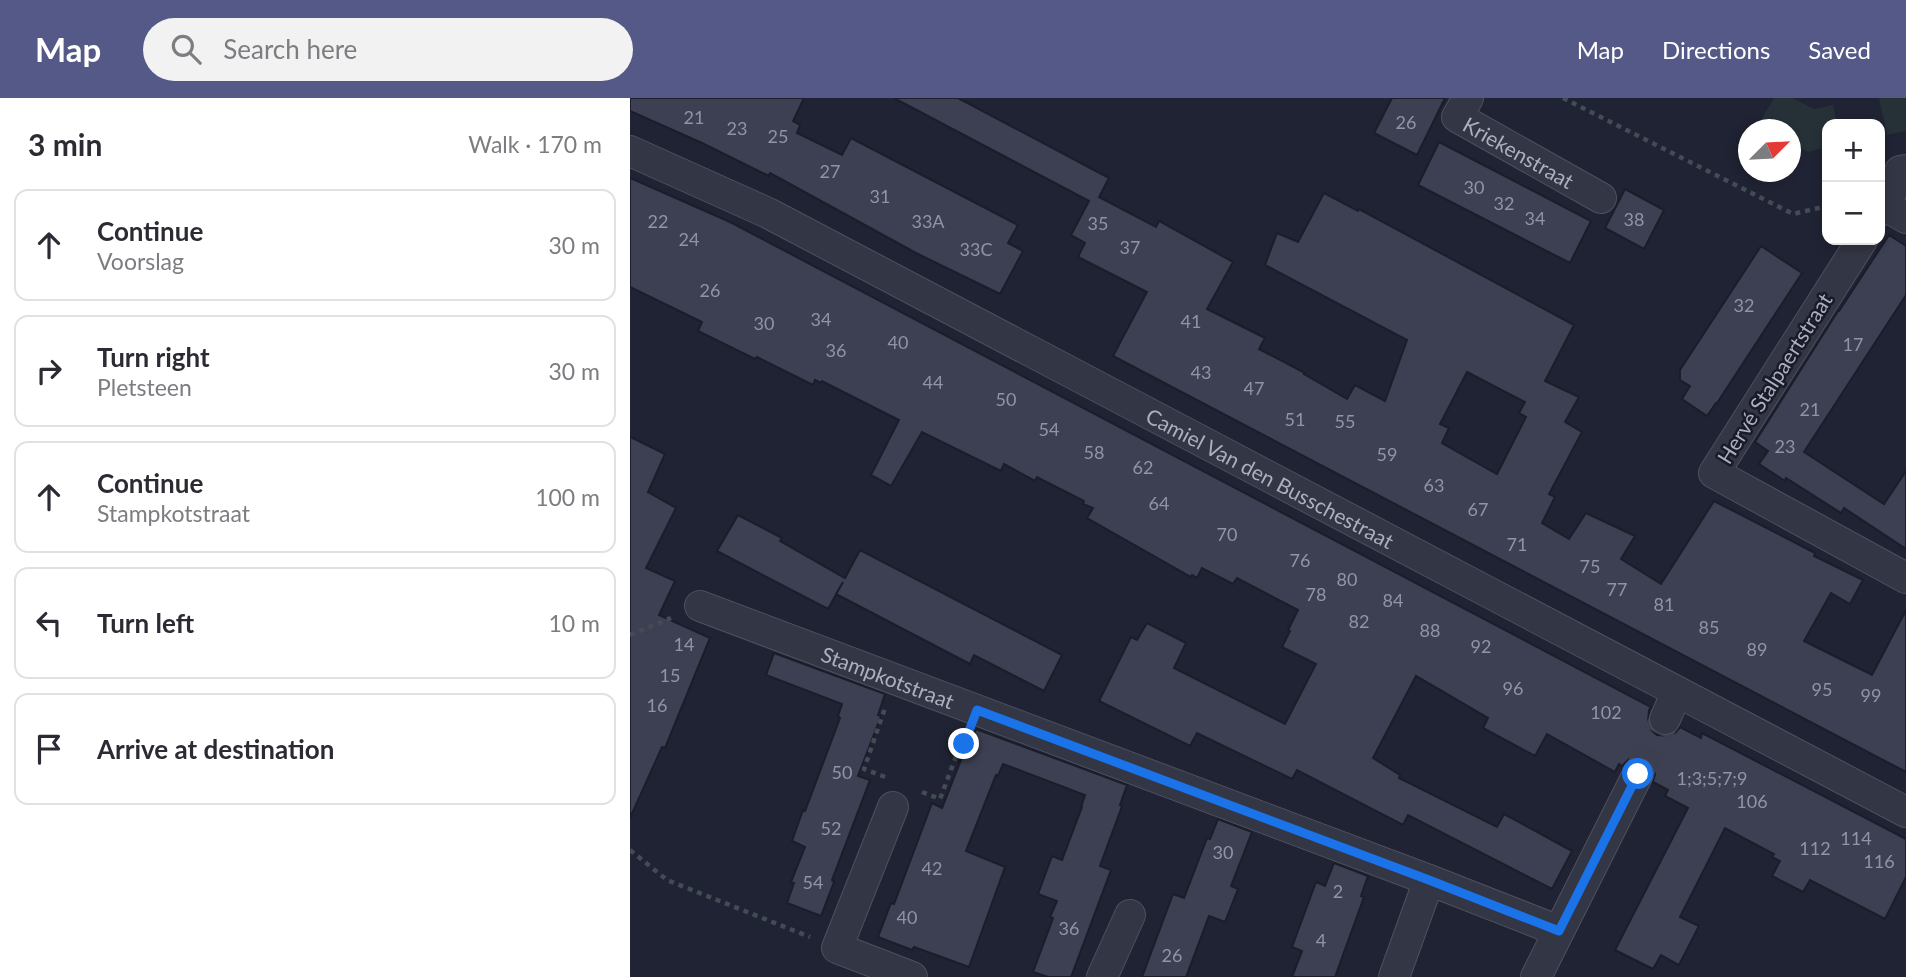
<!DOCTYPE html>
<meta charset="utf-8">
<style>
:root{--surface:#fff;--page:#f2f2f3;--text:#2b2b33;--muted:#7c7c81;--line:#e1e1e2;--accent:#545987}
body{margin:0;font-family:Lato,sans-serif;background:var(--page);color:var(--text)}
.controls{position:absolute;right:21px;top:21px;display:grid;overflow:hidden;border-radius:14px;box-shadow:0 4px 10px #0003}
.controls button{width:63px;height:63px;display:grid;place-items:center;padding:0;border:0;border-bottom:2px solid var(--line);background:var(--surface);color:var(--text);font:35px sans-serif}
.compass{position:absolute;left:1108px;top:21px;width:63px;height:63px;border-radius:50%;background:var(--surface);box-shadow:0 4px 10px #0003;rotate:66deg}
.stop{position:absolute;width:21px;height:21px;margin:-16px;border:5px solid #1a73e8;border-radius:50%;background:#fff}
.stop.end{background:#1a73e8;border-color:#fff;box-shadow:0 2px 7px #0008}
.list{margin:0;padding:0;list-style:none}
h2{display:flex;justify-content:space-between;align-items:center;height:91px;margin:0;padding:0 28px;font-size:30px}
h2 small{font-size:23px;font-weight:400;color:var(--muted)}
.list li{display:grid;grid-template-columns:46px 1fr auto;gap:21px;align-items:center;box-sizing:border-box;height:112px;margin:0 14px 14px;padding:0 14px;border:2px solid var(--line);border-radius:14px}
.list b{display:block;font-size:26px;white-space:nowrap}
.list p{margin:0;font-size:23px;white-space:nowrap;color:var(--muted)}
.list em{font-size:23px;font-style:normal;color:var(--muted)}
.icon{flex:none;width:38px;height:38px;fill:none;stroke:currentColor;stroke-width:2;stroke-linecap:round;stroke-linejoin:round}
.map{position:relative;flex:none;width:1276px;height:879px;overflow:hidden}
header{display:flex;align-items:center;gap:42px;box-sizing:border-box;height:98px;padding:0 35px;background:var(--accent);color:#fff}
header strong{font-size:33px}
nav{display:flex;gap:38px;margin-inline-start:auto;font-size:24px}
.search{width:490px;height:63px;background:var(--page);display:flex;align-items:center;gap:18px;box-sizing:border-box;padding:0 24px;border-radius:38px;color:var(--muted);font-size:26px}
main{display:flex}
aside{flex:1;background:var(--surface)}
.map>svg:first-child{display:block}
.green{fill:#253137}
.building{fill:#3d4053;stroke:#1b1d2a;stroke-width:2;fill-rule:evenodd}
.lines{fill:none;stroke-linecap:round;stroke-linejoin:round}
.street-tunnel{stroke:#3c3f4f;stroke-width:30;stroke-dasharray:30 15;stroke-linecap:butt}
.street-casing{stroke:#4e505f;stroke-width:32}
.path{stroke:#424c54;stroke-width:4.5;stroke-dasharray:5 5;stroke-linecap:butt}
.street{stroke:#333644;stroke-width:30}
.route{stroke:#1a73e8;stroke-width:9}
.labels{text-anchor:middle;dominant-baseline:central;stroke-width:5;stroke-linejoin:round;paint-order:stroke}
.number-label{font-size:18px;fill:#9193a6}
.street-label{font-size:21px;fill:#adafc1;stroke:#191b28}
</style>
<header>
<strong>Map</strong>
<div class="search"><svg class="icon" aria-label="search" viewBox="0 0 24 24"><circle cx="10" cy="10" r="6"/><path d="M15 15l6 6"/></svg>Search here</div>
<nav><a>Map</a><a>Directions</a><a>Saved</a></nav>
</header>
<main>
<aside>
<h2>3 min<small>Walk · 170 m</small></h2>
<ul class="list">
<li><svg class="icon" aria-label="ahead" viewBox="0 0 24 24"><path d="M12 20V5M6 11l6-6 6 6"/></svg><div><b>Continue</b><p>Voorslag</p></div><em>30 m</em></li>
<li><svg class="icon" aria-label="right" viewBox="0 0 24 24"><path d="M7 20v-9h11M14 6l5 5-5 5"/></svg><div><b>Turn right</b><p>Pletsteen</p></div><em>30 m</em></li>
<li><svg class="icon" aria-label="ahead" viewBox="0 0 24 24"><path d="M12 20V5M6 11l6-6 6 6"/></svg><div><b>Continue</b><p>Stampkotstraat</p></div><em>100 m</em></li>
<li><svg class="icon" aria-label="left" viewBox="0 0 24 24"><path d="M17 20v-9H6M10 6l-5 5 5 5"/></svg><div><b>Turn left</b></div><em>10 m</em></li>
<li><svg class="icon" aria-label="arrive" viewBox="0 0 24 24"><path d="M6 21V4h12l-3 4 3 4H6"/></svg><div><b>Arrive at destination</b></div></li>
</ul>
</aside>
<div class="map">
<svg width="1276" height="879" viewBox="0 0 1276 879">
<rect width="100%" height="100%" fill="#202333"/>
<!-- green -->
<path class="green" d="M1144,0H1163L1184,11L1203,7L1207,26H1197V49L1178,54L1161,44L1160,32L1136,31L1128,27Z
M1249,0H1276V33L1257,37Z"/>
<!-- building -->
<path class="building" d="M0,0H174L163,23L170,27L167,35L212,57L221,40L388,127L378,145L393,153L370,196L286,155L140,75L139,78L72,45L0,13Z
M264,0H328L479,80L469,99L526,129L529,123L603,164L577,211L635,240L629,251L675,275L674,276L717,301L725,287L755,303L777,242L635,167L647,135L668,144L694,95L728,113L729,111L944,227L915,283L949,299L935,324L952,334L919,396L925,399L912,425L939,441L956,415L1005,438L991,461L1031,486L1084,403L1185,455L1184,458L1233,482L1220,506L1201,495L1174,543L1242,577L1276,512V674L483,258L517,194L448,159L455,145L441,137L459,103ZM837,274L895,304L889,315L896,319L867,376L812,345L819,330L810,326Z
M762,0H815L787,57L744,35Z
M809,44L961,123L940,165L788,87Z
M0,80L100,124L1021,609L1019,612L1018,624L1021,632L1027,637L1038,638L1045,635L1050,629L1071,640L1072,635L1276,741V779L1255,821L1180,782L1173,794L1142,778L1150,763L1142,759L1144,756L1095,730L1050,819L1069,828L1049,867L1031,857L1023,871L985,852L1058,710L1035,698L1038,692L1023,684L1025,676L1023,667L1015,660L1008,659L999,661L992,668L989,666L985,674L917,636L905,658L853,630L858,620L786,578L743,660L770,677L769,680L867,729L874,716L942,753L922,791L778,717L773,727L667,672L662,681L567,635L560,648L469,603L501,539L507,542L517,525L556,545L544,570L655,626L686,566L652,549L660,533L658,532L668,512L607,480L603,486L572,470L567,480L562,477L561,479L457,420L463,410L453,406L454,403L407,379L405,383L374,366L371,373L292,334L261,388L241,377L269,322L192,283L191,285L185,282L183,287L127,259L125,261L68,233L72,224L0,189Z
M995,91L1034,112L1014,151L975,130Z
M1259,137L1276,148V197L1174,354L1254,406L1276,373V451L1214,410L1211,415L1156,380L1155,383L1129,366L1138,353L1125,344L1208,213H1209Z
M1131,148L1172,175L1087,305H1086L1077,318L1052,301L1060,288L1050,282V272Z
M0,339L35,356L18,394L46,410L16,470L45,483L29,517L80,540L35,650L32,649L0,720Z
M108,417L152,440L150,443L215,480L230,452L432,557L414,593L344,557L340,566L206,496L213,484L198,511L87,453Z
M144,555L255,596L248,617L251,618L228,678L240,682L202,782L204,784L191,818L157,805L164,785L161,784L175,749L162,743L173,712L175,713L210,620L208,618L212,606L136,577Z
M346,631L497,687L490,707L492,708L470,768L481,772L441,879H418L403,874L423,820L420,819L427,803L408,796L422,758L432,762L452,709H451L455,697L373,666L368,678L366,677L336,753L375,769L339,869L284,849L282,852L248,839L261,805L264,806L302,705L312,710L336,649L338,651Z
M588,721L622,734L601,788L608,791L595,824L579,818L556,879H512L543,796L554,800L577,740L580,741Z
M704,765L738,778L731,798L734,799L705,879H662L672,853L662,849L686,784L695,788Z"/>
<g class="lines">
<!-- street-tunnel -->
<path class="street-tunnel" d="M1008,676L1035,621"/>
<!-- street casing -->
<g class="street-casing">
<g id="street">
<path id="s1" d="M838,0L827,19L971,100"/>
<path id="s2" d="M0,53L138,115L1276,714"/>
<path d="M1254,107L1276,120"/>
<path d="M1250,113L1261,95L1270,73L1276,72"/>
<path d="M1232,142L1084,375L1276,480"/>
<path id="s3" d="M70,508L799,782"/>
<path d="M1035,621L1047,594"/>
<path d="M263,709L207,850L282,879"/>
<path d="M472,879L500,817"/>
<path d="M764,879L799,782L929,833"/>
<path d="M906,879L1008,676"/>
</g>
</g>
<!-- path -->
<path class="path" d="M933,0L1163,116L1197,108
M0,537L41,520
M255,679L234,671L255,610
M292,694L310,701L331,645L334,646L335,642
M0,752L37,782L180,839"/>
<!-- street -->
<use href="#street" class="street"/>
</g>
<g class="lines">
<!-- route -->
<path class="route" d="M334,646L347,612L799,782L929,833L1008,676"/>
</g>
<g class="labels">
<!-- number labels -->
<g class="number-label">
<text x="64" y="19">21</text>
<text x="776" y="24">26</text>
<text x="107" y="30">23</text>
<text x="148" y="38">25</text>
<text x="200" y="73">27</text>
<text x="844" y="89">30</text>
<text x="250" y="98">31</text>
<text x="874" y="105">32</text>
<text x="905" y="120">34</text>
<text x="1004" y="121">38</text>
<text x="28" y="123">22</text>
<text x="298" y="123">33A</text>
<text x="468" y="125">35</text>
<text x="59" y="141">24</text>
<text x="500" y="149">37</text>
<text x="346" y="151">33C</text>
<text x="80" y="192">26</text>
<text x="1114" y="207">32</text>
<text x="191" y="221">34</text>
<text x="561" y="223">41</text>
<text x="134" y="225">30</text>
<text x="268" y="244">40</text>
<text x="1223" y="246">17</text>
<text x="206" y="252">36</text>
<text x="571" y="274">43</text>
<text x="303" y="284">44</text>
<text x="624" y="290">47</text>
<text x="376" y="301">50</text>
<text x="1180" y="311">21</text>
<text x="665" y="321">51</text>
<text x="715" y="323">55</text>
<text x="419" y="331">54</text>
<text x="1155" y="348">23</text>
<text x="464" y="354">58</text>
<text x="757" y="356">59</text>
<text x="513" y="369">62</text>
<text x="804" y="387">63</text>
<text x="529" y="405">64</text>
<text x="848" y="411">67</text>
<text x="597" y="436">70</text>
<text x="887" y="446">71</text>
<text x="670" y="462">76</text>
<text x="960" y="468">75</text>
<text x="717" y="481">80</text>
<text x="987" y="491">77</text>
<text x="686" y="496">78</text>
<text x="763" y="502">84</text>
<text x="1034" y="506">81</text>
<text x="729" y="523">82</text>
<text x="1079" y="529">85</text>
<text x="800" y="532">88</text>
<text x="54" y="546">14</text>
<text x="851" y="548">92</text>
<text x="1127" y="551">89</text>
<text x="40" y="577">15</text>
<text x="883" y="590">96</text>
<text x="1192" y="591">95</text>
<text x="1241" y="597">99</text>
<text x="27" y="607">16</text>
<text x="976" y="614">102</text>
<text x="212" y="674">50</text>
<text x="1082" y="680">1;3;5;7;9</text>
<text x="1122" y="703">106</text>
<text x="201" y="730">52</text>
<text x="1226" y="740">114</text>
<text x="1185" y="750">112</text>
<text x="593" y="754">30</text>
<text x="1249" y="763">116</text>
<text x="302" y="770">42</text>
<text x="183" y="784">54</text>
<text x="708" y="793">2</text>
<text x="277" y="819">40</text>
<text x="439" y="830">36</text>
<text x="691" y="842">4</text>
<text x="542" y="857">26</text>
</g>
<!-- street labels -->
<g class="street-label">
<text stroke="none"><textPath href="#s1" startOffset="93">Kriekenstraat</textPath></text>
<text transform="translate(1144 280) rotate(-58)">Hervé Stalpaertstraat</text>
<text stroke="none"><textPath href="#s2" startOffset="719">Camiel Van den Busschestraat</textPath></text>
<text stroke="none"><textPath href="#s3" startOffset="201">Stampkotstraat</textPath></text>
</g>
</g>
</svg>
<div class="controls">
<button>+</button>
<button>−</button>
</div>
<svg class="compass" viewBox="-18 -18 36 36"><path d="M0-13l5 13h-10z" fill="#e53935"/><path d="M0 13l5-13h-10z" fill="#7c7c81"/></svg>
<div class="stop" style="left:1008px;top:676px"></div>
<div class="stop end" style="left:334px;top:646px"></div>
</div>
</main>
